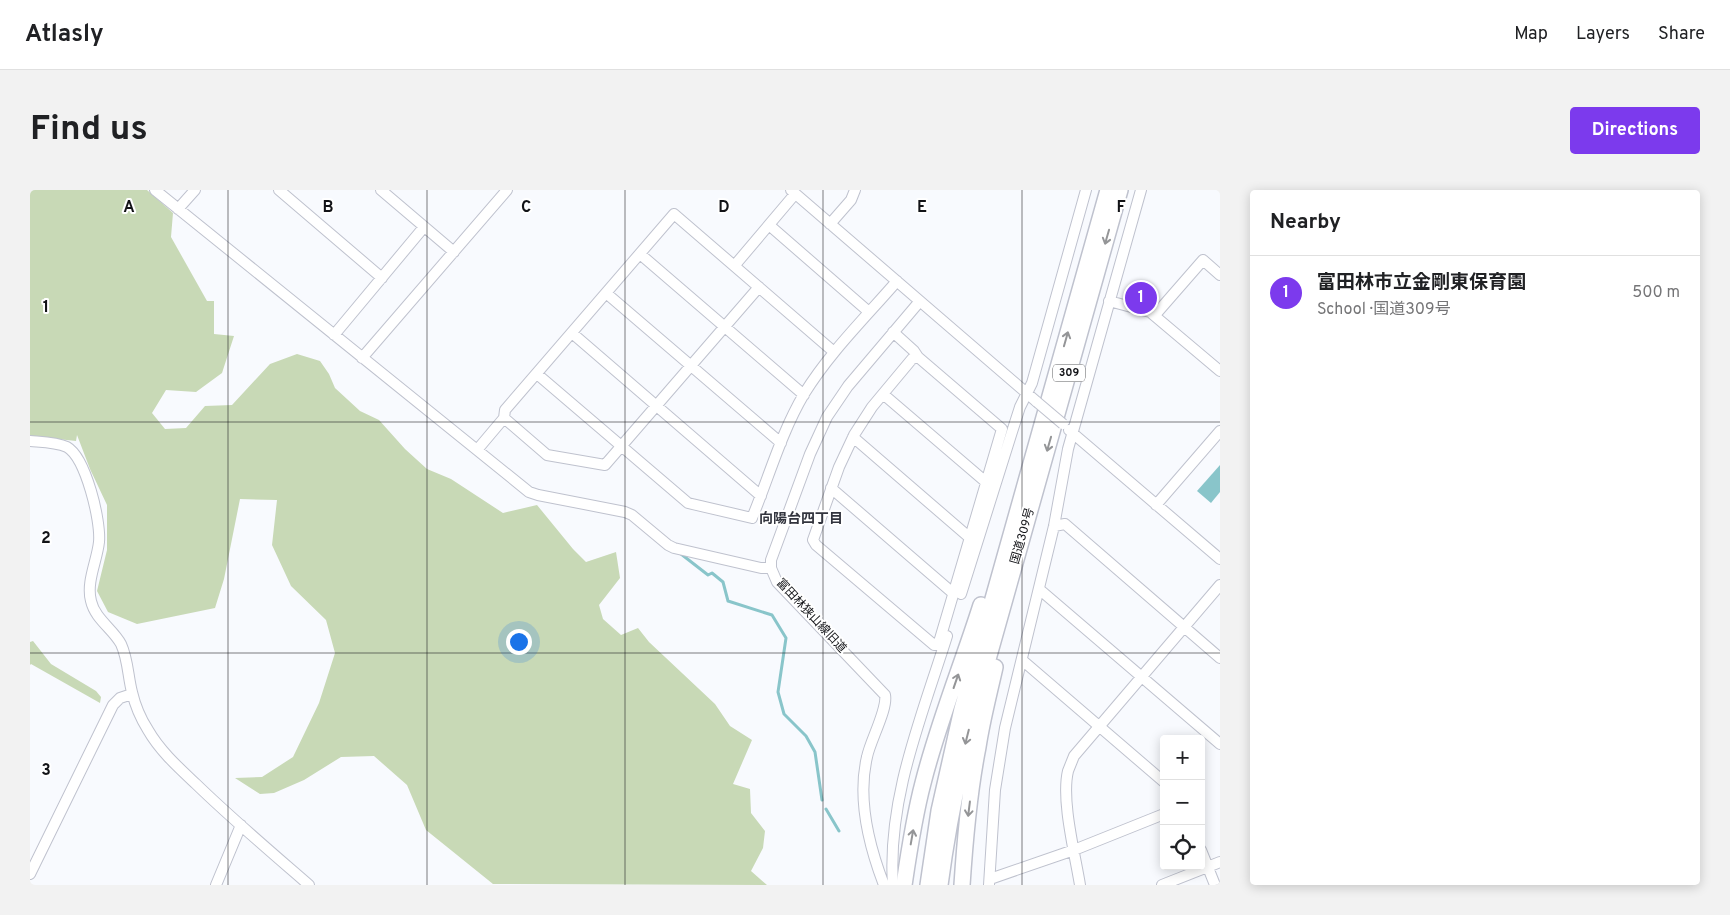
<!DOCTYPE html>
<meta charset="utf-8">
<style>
:root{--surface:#fff;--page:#f2f2f2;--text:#202124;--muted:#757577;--line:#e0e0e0;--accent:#7c3aed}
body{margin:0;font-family:Overpass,"Noto Sans JP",sans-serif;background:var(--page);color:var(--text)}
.controls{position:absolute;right:15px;bottom:15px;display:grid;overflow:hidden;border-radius:5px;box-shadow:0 2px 12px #0003}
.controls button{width:45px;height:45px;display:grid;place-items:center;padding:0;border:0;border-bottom:1px solid var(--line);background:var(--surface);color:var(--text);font:25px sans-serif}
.you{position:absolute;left:488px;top:451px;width:18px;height:18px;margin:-12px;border:4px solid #fff;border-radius:50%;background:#1a73e8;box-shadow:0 0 0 8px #1a73e833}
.badge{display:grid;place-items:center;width:32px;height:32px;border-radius:50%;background:var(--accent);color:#fff;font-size:16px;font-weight:700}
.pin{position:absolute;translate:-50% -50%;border:2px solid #fff;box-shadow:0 1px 5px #0006}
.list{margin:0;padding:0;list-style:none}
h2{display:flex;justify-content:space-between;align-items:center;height:65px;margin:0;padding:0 20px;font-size:21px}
h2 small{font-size:16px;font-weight:400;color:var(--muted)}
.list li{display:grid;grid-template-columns:32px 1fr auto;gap:15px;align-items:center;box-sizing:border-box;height:75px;padding:0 20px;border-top:1px solid var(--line)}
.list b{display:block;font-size:19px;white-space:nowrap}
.list p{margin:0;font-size:16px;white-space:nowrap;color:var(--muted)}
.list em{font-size:16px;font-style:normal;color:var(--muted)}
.icon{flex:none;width:28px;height:28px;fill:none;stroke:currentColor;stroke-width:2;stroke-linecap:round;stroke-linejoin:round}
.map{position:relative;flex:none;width:1190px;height:695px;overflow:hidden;border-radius:5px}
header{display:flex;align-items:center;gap:30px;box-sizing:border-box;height:70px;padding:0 25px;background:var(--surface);border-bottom:1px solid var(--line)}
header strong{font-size:24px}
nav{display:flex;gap:28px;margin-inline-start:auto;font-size:18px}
.intro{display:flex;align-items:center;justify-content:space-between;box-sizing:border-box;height:120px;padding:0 30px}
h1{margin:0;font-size:35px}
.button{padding:12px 22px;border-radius:5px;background:var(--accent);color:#fff;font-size:18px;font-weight:700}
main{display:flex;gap:30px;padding:0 30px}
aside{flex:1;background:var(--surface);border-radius:5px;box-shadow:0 2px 12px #0003}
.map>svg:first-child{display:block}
.green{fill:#c8d9b6}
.water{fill:#89c5ca}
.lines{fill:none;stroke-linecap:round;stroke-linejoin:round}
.stream{stroke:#89c5ca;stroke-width:3}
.minor-casing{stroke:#bfc2ce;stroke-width:12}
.highway-casing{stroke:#bfc2ce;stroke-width:18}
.minor{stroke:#fff;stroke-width:10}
.highway{stroke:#fff;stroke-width:15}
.minor-bridge-casing{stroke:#bfc2ce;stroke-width:12;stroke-linecap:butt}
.minor-bridge{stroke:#fff;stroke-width:10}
.oneway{stroke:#949597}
.grid{fill:none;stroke:#121317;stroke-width:1;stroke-opacity:0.55}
.labels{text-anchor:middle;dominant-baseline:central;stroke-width:4;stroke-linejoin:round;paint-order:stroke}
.shield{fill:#fff;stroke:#595a5d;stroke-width:1}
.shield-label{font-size:11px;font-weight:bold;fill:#121317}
.street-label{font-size:12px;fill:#121317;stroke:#fff}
.neighbourhood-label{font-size:14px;font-weight:bold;fill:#33353e;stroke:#fff}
.grid-label{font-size:16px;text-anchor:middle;font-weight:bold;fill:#121317;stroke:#fff;stroke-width:4;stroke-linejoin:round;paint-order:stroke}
</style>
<header>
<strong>Atlasly</strong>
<nav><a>Map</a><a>Layers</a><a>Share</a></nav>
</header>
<div class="intro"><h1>Find us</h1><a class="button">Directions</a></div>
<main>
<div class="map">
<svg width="1190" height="695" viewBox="0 0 1190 695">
<rect width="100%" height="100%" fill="#f8fafe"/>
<!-- green -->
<path class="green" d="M0,0H117L143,23L141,47L177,111H184V144L204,146L192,183L166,202L136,200L122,223L135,239L156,238L175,216L202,215L240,174L267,164L290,171L299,184L305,198L330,221L349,230L375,259L397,279L421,289L473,323L507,315L543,359L556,372L586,362L590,388L569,415L573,429L591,445L608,438L619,452L685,514L700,536L722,550L703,594L720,599L721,623L735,641L733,658L721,681L737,695L463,694L396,640L377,595L344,566L311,567L274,590L244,603L230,604L205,588L232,587L263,567L289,513L305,463L296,430L261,396L242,355L247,310L210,309L194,389L185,418L107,434L78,422L67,401L77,360V315L60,279L47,245L46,251L0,246Z
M3,451L21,474L66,501L71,507L70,513L1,474L0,475V452Z"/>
<!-- water -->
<path class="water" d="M1190,275V302L1181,313L1167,301Z"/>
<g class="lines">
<!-- stream -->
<path class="stream" d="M651,364L678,385L682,383L693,392L698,411L742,425L756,448L748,502L754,524L776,546L785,562L792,610
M796,619L809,641"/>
<!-- minor casing -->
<g class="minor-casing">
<path id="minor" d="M125,0L499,302L508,305L595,322L602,325L638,355L644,358L731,378H741
M249,0L352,88
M351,0L424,62
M761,0L1007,212
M148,19L165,0
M800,34L821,10L825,0
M739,35L839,122
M610,64L774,205
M705,75L765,4
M576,103L751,253
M1079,111L1120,122L1190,181
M1125,125L1173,70L1190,85
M863,142L884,161L888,167L972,239L910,449L907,455H904L786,355L783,350L809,277L824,245L842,217L882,169L888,167
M542,143L731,306
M304,145L394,37
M332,168L477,0
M507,184L658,313L722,328C739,287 751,243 774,204C800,162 835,128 867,91
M853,204L957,293
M474,228L517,265L575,275L729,97
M1039,240L1190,369
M823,247L940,348
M0,251C12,252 26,252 37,257C56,268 71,331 69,352C67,371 56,392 61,411C65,429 83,439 91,454C98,469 98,487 102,502C105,515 111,529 118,540C130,561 149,578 166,594C202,629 241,662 279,695
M447,260L474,228L475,220L644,24L804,162
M801,298L924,404
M1126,315L1190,241
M1024,336L1035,334L1190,468
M1009,399L1190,554
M931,404L981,245L990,217L1002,193L1056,0
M992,470L1134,592
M1171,660L1185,695
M0,684L83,515L90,508L102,504
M960,689L1044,660L1134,624
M186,695L211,635
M854,695C839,656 827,609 837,567C840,551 858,519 855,505L747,392L741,378V370L780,264L797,227L818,196L890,111
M863,695C857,609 892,526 917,446
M959,695L965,600L975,538L1024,336L1038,259L1111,0
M1050,695C1045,664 1031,610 1038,581C1040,576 1042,571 1044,566L1190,395
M1132,695L1190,672"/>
</g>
<!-- highway casing -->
<g class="highway-casing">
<path id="highway" d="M874,695C879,661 884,627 893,593C908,533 932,475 951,415
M898,695L909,621L932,519L1078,0
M910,695C919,626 933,562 951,494L1090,0
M932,695C935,649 939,602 948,557C952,530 959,504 965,477"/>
</g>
<!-- minor -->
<use href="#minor" class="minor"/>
<!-- highway -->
<use href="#highway" class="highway"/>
<!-- minor-bridge casing -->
<g class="minor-bridge-casing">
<path id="minor-bridge" d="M1007,212L1033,234"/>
</g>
<!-- minor-bridge -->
<use href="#minor-bridge" class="minor-bridge"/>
</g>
<!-- one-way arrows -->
<defs><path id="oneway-shaft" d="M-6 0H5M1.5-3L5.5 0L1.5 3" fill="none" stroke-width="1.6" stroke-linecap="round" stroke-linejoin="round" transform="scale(1.25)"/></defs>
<g class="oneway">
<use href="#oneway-shaft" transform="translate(1077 47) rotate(106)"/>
<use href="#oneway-shaft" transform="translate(1036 149) rotate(-74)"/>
<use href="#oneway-shaft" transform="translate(1019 254) rotate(106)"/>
<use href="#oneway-shaft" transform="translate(926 491) rotate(-71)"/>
<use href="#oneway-shaft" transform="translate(937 547) rotate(104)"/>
<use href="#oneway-shaft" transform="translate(939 619) rotate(97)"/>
<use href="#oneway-shaft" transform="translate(882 647) rotate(-80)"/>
</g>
<!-- grid -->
<path class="grid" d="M198,0V695M397,0V695M595,0V695M793,0V695M992,0V695M0,232H1190M0,463H1190"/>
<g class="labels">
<!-- shield labels -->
<rect class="shield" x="1023" y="174.5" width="32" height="17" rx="4"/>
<g class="shield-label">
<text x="1039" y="183">309</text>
</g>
<!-- street labels -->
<g class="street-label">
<text transform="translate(993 346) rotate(-74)">国道309号</text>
<text transform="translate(781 426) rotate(47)">富田林狭山線旧道</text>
</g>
<!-- neighbourhood labels -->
<g class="neighbourhood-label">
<text x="771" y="329">向陽台四丁目</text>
</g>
</g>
<g class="grid-label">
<text x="99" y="22">A</text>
<text x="298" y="22">B</text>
<text x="496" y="22">C</text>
<text x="694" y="22">D</text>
<text x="892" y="22">E</text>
<text x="1091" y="22">F</text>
<text x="16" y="122">1</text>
<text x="16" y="353">2</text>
<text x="16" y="585">3</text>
</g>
</svg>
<div class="controls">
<button>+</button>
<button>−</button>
<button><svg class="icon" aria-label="locate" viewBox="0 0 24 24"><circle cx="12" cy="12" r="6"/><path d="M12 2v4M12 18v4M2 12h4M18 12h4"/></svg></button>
</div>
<div class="you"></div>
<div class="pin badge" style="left:1111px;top:108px">1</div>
</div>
<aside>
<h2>Nearby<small></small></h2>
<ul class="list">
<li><span class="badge">1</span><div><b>富田林市立金剛東保育園</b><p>School · 国道309号</p></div><em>500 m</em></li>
</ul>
</aside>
</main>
